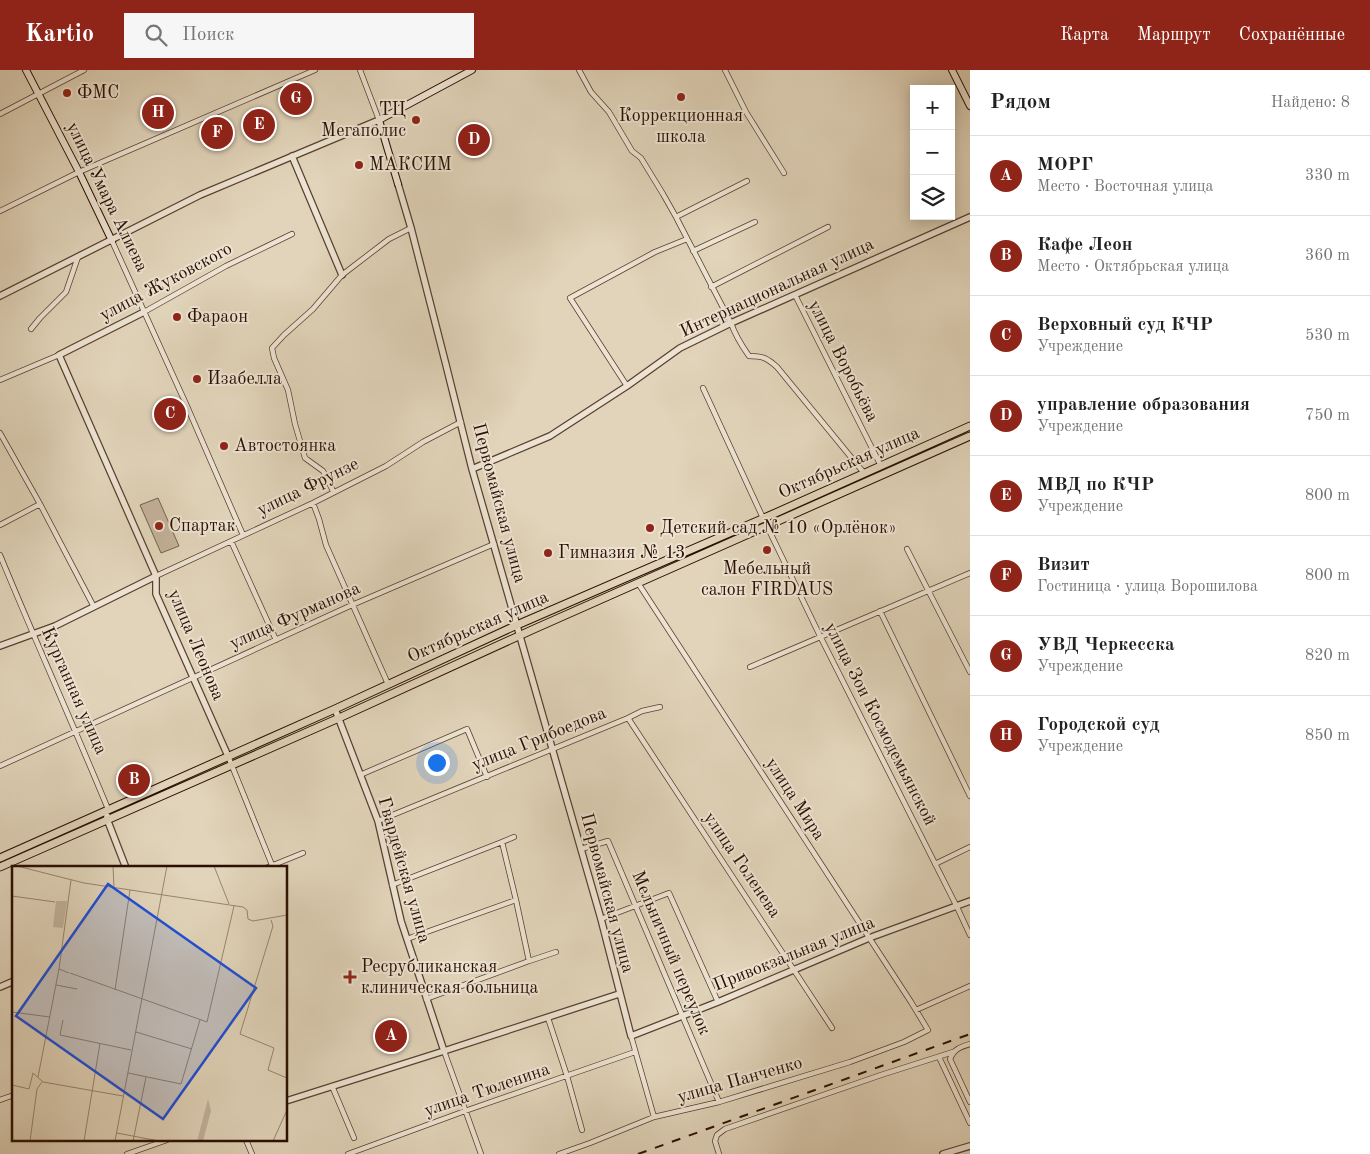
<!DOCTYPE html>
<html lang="ru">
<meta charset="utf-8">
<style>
:root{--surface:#fff;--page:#f6f6f6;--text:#222;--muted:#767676;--line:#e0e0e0;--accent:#8f2418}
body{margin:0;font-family:"Old Standard TT",serif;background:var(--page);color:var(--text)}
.controls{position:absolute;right:15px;top:15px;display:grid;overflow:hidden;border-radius:0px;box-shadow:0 2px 12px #0003}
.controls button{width:45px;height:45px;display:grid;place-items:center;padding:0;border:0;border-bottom:1px solid var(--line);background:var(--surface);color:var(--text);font:25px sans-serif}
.you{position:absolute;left:436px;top:692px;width:18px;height:18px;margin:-12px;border:4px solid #fff;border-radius:50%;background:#1a73e8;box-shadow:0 0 0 8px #1a73e833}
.badge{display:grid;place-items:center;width:32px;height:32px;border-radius:50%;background:var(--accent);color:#fff;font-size:16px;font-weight:700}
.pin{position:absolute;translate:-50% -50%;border:2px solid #fff;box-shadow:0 1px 5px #0006}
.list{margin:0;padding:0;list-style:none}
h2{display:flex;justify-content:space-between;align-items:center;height:65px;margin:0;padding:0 20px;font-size:21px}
h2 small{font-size:16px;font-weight:400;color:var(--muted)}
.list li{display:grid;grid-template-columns:32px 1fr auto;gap:15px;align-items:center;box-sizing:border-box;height:80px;padding:0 20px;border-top:1px solid var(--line)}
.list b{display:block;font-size:19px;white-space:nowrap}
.list p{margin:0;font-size:16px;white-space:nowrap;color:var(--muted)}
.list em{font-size:16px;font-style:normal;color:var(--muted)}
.icon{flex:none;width:28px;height:28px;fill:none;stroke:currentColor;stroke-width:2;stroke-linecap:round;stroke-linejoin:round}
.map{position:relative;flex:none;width:970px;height:1084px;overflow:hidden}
header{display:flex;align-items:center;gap:30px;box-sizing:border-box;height:70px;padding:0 25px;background:var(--accent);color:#fff}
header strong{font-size:24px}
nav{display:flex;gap:28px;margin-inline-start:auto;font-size:18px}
.search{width:350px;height:45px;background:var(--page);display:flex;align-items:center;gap:12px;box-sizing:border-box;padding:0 18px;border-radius:0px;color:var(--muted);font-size:19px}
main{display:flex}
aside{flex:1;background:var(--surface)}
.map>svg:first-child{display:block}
.green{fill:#c2b29b;stroke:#76604e}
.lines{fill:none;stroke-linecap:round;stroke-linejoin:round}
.minor-casing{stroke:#58402f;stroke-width:6}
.tertiary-casing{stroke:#58402f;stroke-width:8}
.secondary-casing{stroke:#2a0e01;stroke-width:8}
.primary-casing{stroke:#2a0e01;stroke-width:9}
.minor{stroke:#ece3d2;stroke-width:4.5}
.tertiary{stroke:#ece3d2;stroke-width:5.5}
.secondary{stroke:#ece3d2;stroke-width:6}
.primary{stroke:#e1d4ba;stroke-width:7}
.rail{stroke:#2a0e01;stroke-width:2;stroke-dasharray:9 9;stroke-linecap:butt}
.poi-dot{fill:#8f2418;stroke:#ece3d2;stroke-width:2}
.labels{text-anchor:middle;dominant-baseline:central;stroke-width:4;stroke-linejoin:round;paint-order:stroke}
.poi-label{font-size:18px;fill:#2a0e01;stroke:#ece3d2;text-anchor:start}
.street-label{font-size:18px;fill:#2a0e01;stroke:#ece3d2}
.inset-road{fill:none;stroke:#988570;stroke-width:1}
.view{fill:#1d4ed8;fill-opacity:0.15;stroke:#1d4ed8;stroke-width:2.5}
.inset-edge{fill:none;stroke:#2a0e01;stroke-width:2.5}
</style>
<header>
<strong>Kartio</strong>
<div class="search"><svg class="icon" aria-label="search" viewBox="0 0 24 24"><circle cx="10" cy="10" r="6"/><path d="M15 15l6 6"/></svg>Поиск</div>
<nav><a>Карта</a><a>Маршрут</a><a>Сохранённые</a></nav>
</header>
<main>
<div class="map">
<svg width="970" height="1084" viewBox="0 0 970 1084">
<rect width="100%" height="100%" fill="#e1d4ba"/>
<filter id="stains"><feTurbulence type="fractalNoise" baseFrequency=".004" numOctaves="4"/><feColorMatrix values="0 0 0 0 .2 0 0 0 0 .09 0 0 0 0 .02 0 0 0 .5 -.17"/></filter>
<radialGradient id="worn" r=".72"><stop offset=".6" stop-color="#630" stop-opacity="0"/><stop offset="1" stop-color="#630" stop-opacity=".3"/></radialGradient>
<!-- green -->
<path class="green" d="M158,428L179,476L161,483L140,435Z"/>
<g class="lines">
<!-- minor casing -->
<g class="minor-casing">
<path id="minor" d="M360,0L379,50
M579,0L591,22L609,42L632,81L641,88L663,124L676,147L731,253C735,265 742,276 749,286C763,286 767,288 777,297L864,403
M725,0L746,42L784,103
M0,44L84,0
M0,141L79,102L315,0
M676,147L747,111
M112,171L186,334L243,465
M693,181L755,152
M711,217L828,157
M795,225L881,396
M144,242L226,196L292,164
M31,259L40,248L66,222L78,187
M0,310L59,285
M627,316L570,228L655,182L687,169
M703,318L763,448
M0,363L40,434L94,537
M333,421L323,401L305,388L295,354L288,320L274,288L272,278L284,265L313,239L342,205L389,169L411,158
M313,433L319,449L326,475L388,614
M0,455L40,434
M767,456L820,566L957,837L970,865
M231,471L276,570
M907,479L970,602
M0,485C35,570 73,654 108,739
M156,506L313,433L386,396L423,372L461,352
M880,541L970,726
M750,597L970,503
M628,648L832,958
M228,686L272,795
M0,696L352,535L494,474
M360,705L467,659L487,707
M378,751L628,648L642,641L660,637
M502,772L514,767
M581,779L608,771L719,1032
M935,794L970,777
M266,798L303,783
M392,815L502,772L516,830L529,891L426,929
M601,849L669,823L718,932
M407,869L516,830
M529,891L556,882
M916,940L970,916
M548,948L567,1006L582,1060
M631,966L654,1047
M970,974C960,977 954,979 950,989L970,1032
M444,981L481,1084
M939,987L970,1053
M332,1016L354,1068
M0,1030L14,1025
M246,1070L252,1084
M127,1084L167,1070
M348,1084L465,1041L635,982
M559,1084L590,1073L654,1047L719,1032L850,992L904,972L928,960L911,932L638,513
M719,1084L715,1071L717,1065L725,1059L881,1005L953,982"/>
</g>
<!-- tertiary casing -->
<g class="tertiary-casing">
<path id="tertiary" d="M292,86L342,205
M398,114L411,158L445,291L472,399L601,849L631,966L718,932L869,868L970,831
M0,226L200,125L379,50
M144,242L59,285L156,506V524L228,686
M472,399L550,366L627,316L680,278L731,253L970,147
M0,576L55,556L156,506
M335,639L378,751L401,851L444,981
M107,746V749L126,798
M0,917L14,911
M286,1031L444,981L619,924
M943,1084L970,1076"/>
</g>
<!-- secondary casing -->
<g class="secondary-casing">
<path id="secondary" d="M26,0L79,102L112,171
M952,0L970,36
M398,114L379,50L472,0"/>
</g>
<!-- primary casing -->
<g class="primary-casing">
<path id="primary" d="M0,788L335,639L517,555L771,445L970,356
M0,797L339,648L534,559L970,366"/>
</g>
<!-- minor -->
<use href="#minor" class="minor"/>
<!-- tertiary -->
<use href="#tertiary" class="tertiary"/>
<!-- secondary -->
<use href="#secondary" class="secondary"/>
<!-- primary -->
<use href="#primary" class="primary"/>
<!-- rail -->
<path class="rail" d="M638,1084L970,964"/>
</g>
<!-- markers -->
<g class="poi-dot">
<circle cx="67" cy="23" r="5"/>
<circle cx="681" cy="27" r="5"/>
<circle cx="416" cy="50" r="5"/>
<circle cx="359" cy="95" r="5"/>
<circle cx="177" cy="247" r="5"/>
<circle cx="197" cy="309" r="5"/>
<circle cx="224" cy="376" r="5"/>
<circle cx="159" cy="456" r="5"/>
<circle cx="650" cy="458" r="5"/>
<circle cx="767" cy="480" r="5"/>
<circle cx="548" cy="483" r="5"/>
<path d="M347.5 899.5h5v5h5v5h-5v5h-5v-5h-5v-5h5z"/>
</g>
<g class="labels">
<!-- poi labels -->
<g class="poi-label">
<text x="77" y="23">ФМС</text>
<text x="406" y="40" text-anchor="end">ТЦ<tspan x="406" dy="21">Мегаполис</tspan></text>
<text x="681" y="46" text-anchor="middle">Коррекционная<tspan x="681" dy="21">школа</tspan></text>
<text x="369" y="95">МАКСИМ</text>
<text x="187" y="247">Фараон</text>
<text x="207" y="309">Изабелла</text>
<text x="234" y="376">Автостоянка</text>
<text x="169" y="456">Спартак</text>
<text x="660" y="458">Детский сад № 10 «Орлёнок»</text>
<text x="558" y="483">Гимназия № 13</text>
<text x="767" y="499" text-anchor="middle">Мебельный<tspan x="767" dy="21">салон FIRDAUS</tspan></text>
<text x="361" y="897">Ресрубликанская<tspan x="361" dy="21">клиническая больница</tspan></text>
</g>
<!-- street labels -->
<g class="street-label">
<text transform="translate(107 127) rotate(64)">улица Умара Алиева</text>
<text transform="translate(166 212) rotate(-28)">улица Жуковского</text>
<text transform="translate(777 218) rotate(-25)">Интернациональная улица</text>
<text transform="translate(843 291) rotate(63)">улица Воробьёва</text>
<text transform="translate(849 393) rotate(-24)">Октябрьская улица</text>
<text transform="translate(308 417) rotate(-26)">улица Фрунзе</text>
<text transform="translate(499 433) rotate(75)">Первомайская улица</text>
<text transform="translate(295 546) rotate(-24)">улица Фурманова</text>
<text transform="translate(478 557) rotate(-24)">Октябрьская улица</text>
<text transform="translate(196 575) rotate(67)">улица Леонова</text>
<text transform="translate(74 621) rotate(66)">Курганная улица</text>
<text transform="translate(880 654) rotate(63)">улица Зои Космодемьянской</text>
<text transform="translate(539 669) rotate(-22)">улица Грибоедова</text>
<text transform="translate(795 729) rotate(57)">улица Мира</text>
<text transform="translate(742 795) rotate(56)">улица Голенева</text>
<text transform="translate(404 800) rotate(74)">Гвардейская улица</text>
<text transform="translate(607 823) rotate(75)">Первомайская улица</text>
<text transform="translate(671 883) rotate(67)">Мельничный переулок</text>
<text transform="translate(794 884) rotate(-22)">Привокзальная улица</text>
<text transform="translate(740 1010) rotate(-16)">улица Панченко</text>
<text transform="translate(487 1020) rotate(-19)">улица Тюленина</text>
</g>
</g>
<!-- overview -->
<g transform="translate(12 796)">
<rect width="275" height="275" fill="#e1d4ba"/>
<path d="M44,35H55L51,62L41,61Z" fill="#c2b29b"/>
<path d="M196,233L199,245L191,275H185Z" fill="#c2b29b"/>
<path class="inset-road" d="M5,0L72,17L231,41L235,44L236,53L241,55L275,49M101,0L102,22M202,0L217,38M0,30L43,36M259,54L261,60L228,168L262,182L256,204L275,212M57,107L47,103L59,14M58,107L195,156L222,40M44,119L65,123M103,124L118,24M0,146L38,151M51,154L48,169L119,184M124,166L180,183M116,207L169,218L188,154M26,211L47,103M0,219L17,223L21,207L31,216L111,230M105,267L147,275M18,275L25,223L30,216M72,275L88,177M103,275L155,0M121,275L134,211M261,275L275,244"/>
<path class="view" d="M96,18L244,122L151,253L4,150Z"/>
<rect width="275" height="275" class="inset-edge"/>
</g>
<rect width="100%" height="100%" filter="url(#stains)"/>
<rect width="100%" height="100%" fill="url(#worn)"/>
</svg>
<div class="controls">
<button>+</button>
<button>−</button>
<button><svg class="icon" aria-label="layers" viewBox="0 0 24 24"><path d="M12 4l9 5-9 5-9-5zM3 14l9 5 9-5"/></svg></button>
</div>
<div class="you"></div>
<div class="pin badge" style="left:391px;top:966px">A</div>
<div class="pin badge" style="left:134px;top:710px">B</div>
<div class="pin badge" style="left:170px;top:344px">C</div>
<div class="pin badge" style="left:474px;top:70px">D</div>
<div class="pin badge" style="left:259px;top:55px">E</div>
<div class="pin badge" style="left:217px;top:63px">F</div>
<div class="pin badge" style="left:296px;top:29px">G</div>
<div class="pin badge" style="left:158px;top:43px">H</div>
</div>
<aside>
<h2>Рядом<small>Найдено: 8</small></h2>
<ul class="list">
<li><span class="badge">A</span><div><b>МОРГ</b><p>Место · Восточная улица</p></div><em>330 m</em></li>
<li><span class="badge">B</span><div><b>Кафе Леон</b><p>Место · Октябрьская улица</p></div><em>360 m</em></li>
<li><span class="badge">C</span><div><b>Верховный суд КЧР</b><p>Учреждение</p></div><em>530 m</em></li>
<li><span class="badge">D</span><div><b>управление образования</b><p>Учреждение</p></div><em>750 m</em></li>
<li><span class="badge">E</span><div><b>МВД по КЧР</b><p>Учреждение</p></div><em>800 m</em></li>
<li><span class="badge">F</span><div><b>Визит</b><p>Гостиница · улица Ворошилова</p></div><em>800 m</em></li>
<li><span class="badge">G</span><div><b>УВД Черкесска</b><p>Учреждение</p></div><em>820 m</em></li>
<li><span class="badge">H</span><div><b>Городской суд</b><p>Учреждение</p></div><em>850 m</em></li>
</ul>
</aside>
</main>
